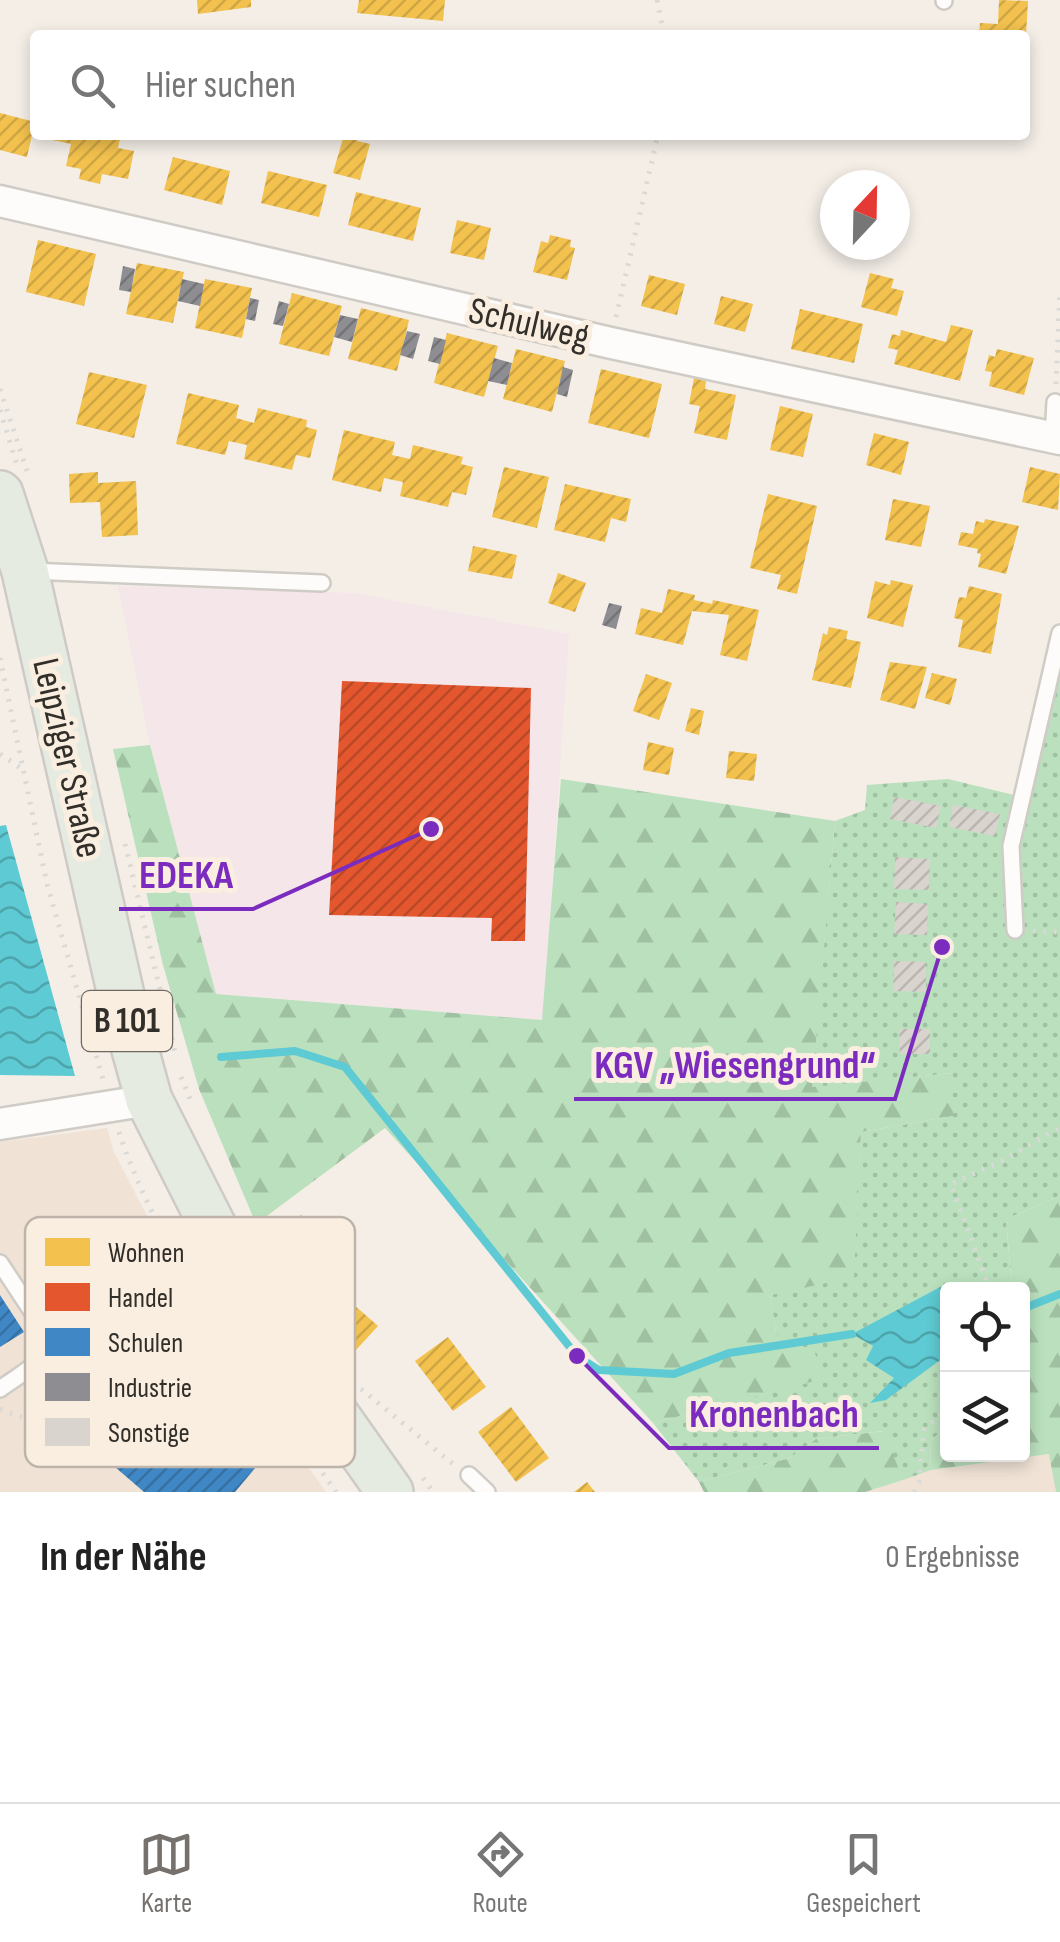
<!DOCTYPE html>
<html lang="de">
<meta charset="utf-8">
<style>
:root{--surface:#fff;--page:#f2f2f2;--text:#222;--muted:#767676;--line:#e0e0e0;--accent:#76716c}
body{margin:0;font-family:"Sofia Sans Condensed",sans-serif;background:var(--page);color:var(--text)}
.controls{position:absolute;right:30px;bottom:30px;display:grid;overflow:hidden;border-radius:10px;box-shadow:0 5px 15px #0003}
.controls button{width:90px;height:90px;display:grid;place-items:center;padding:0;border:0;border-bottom:2px solid var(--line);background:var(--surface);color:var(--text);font:50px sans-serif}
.compass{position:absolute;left:820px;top:170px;width:90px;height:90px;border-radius:50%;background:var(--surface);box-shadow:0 5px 15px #0003;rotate:22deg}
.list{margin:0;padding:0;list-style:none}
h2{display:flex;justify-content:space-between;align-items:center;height:130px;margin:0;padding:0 40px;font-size:42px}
h2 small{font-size:32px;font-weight:400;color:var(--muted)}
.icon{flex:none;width:55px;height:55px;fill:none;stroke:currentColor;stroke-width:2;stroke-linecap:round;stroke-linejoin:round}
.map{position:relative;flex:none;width:1060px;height:1492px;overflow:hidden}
.search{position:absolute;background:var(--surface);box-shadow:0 5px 15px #0003;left:30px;right:30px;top:30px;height:110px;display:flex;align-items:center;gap:25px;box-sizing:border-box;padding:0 35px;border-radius:10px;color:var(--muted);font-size:38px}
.sheet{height:310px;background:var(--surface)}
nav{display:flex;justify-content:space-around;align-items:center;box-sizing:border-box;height:140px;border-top:2px solid var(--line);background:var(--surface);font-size:28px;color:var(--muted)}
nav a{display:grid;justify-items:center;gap:5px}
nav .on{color:var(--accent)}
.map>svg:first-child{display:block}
.commercial{fill:#f5e6e9}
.built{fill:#f0e3d6}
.grass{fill:url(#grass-dots)}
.forest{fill:url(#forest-firs)}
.water{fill:url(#water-waves)}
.homes{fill:url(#homes-hatch)}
.shops{fill:url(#shops-hatch)}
.schools{fill:url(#schools-hatch)}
.industry{fill:url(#industry-hatch)}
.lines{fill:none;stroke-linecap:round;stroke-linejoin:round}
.stream{stroke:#5ecad3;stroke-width:8}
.building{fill:url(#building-hatch)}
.lane-casing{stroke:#cfcbc5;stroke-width:20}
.street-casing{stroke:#cfcbc5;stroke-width:35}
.primary-casing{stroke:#cecbc7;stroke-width:50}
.path{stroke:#dad9d6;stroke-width:5;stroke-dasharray:2.5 8;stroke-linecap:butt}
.lane{stroke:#fdfcfb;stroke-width:15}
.street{stroke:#fdfcfb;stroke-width:30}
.primary{stroke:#e6ebe2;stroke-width:45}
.labels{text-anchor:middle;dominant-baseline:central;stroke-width:10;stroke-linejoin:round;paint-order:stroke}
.shield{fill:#faeee1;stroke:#6e6860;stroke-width:2.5}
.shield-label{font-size:35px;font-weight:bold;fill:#322e29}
.street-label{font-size:38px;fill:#322e29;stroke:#faeee1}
.key{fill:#faeee1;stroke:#beb4aa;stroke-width:2.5}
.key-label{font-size:28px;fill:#322e29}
.leader{fill:none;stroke:#7b2cbf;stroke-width:4}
.callout-dot{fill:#7b2cbf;stroke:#faeee1;stroke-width:4}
.callout-label{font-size:40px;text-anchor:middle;font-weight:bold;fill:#7b2cbf;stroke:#faeee1;stroke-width:10;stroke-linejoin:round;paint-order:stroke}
</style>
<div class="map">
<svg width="1060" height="1492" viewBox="0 0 1060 1492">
<defs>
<pattern id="grass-dots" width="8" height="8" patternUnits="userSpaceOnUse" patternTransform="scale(2.5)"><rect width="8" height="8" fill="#bae0bd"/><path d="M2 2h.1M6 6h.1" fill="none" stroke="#a0c0a2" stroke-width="1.8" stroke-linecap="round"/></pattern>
<pattern id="forest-firs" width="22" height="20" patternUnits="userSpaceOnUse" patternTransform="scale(2.5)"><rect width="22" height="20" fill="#bae0bd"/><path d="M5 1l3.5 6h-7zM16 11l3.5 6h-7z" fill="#a0c0a2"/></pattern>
<pattern id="water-waves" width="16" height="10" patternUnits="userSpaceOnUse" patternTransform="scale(2.5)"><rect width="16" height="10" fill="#5ecad3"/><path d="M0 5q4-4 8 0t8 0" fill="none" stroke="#4ea4ab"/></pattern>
<pattern id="homes-hatch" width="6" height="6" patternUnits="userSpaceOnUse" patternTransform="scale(2.5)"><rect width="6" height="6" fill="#f2c14e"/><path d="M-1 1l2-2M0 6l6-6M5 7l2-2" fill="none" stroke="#d0a644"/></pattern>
<pattern id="shops-hatch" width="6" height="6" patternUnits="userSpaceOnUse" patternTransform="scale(2.5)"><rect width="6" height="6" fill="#e4572e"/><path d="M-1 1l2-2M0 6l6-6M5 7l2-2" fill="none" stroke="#b94827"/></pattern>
<pattern id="schools-hatch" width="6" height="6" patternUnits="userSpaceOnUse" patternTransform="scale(2.5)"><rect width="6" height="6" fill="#3f88c5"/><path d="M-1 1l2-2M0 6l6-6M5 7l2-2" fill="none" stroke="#3570a0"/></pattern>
<pattern id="industry-hatch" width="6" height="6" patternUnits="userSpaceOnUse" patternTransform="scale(2.5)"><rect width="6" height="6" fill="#8d8d92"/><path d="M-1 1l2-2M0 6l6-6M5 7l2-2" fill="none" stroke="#747477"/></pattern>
<pattern id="building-hatch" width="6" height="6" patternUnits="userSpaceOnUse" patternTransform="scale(2.5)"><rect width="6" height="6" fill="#d9d4ce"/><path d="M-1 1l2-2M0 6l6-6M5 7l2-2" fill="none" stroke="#bbb6b1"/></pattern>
</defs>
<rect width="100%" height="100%" fill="#f4eee7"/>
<!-- commercial -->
<path class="commercial" d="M118,586L354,593L569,634L543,1020L216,994L150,745Z"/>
<!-- built -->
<path class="built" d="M107,1128L114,1152L189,1297L326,1492H0V1142Z
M1050,1454L1056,1492H865L931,1470Z"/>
<!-- grass -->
<path class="grass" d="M1060,673V1196L1006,1219L1012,1289L948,1290L947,1427L930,1441L931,1470L903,1480L883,1431L816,1439L790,1458L699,1482L653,1423L825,1378L778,1344L770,1295L853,1276L861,1132L953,1116L952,1073L811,1088L835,821L865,810L867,785L948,779L1030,799Z"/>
<!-- forest -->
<path class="forest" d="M150,745L216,994L542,1020L561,779L835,821L812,1087L953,1073V1116L861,1132L854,1277L770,1295L778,1344L813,1349L826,1378L653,1423L385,1128L256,1224L199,1089L163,965L113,749Z
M1060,1196V1492H1056L1049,1454L931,1470L930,1441L947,1427L948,1454H1022V1290L1012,1289L1006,1219Z
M884,1431L903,1480L865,1492H704L699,1482L790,1458L816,1439Z"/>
<!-- water -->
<path class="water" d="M6,825L75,1076L0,1075V826Z
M953,1284L955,1289L948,1290L947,1355L886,1400L870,1403L894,1378L866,1360L873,1346L852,1334L944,1285Z"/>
<!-- homes -->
<path class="homes" d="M197,0H251V7L198,14Z
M359,0H445L443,21L357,13Z
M999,0L1028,1L1026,35H979L980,23L998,24Z
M0,113L35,122L27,157L0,150Z
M44,135H121L118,148L134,151L128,179L102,174L100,184L79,179L81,169L66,166L71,144L44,138Z
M344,135H358L357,141L370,144L360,180L333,173Z
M173,157L230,171L222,205L164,190Z
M268,171L327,185L319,217L261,203Z
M356,192L421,208L413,241L348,225Z
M457,220L491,228L484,260L450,253Z
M550,235L571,240L570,247L575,248L567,280L533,272L541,241L548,243Z
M38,240L96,254L84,306L26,292Z
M137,263L184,272L173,323L126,314Z
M870,273L894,279L891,288L904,291L897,316L861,307Z
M649,275L685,284L677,315L641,306Z
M205,279L252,288L242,338L195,328Z
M292,293L342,306L329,356L279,344Z
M721,296L753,304L745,332L714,324Z
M361,308L409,320L397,371L348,359Z
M800,309L863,324L854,363L791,349Z
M951,325L973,330L960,381L894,364L898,350L888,348L892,334L900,336L901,330L946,342Z
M447,333L498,346L484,397L434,383Z
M516,349L565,361L552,412L503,399Z
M997,349L1034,358L1024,395L989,386L992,372L985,371L989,355L995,357Z
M601,369L662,384L649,438L588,423Z
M89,372L147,385L134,438L76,424Z
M694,378L706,381L705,389L736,395L727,440L694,433L700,406L689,404Z
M188,393L239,405L236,418L254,423L258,408L307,420L306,427L317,430L310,458L296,455L292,470L244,459L247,445L229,441L225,455L176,444Z
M780,406L813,414L803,457L770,450Z
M344,430L395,442L392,455L410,459L413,445L463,457L461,464L473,467L466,495L452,492L448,507L400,496L403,482L384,478L381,492L332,480Z
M874,433L909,442L901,475L866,465Z
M504,467L549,477L537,528L492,517Z
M1030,467L1060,474L1058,510L1022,502Z
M98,472V483L136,481L138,535L102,537L100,502L70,503L69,474Z
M565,484L631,499L626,522L611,518L605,542L554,530Z
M768,494L817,506L797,594L777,589L781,575L750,568Z
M893,499L930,506L921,547L885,540Z
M985,519L1019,526L1006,574L978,567L981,554L977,553L978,549L958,545L961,532L973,534L976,521L984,523Z
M473,546L517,555L512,579L468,571Z
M558,573L586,583L575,612L548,603Z
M891,580L913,585L903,627L867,618L875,581L890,585Z
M969,586L1002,594L991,654L958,647L963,620L954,618L959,597L966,598Z
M668,589L695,595L694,600L712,604L713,600L759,610L747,661L720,655L729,615L692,611L683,645L635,634L641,608L662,613Z
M829,627L848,631L846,639L861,642L851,688L812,680L823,633L827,635Z
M890,662L927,667L915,709L880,700Z
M932,673L957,679L950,705L925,698Z
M646,674L672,683L659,720L633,711Z
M691,708L704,711L699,735L685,731Z
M648,742L674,748L669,775L643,770Z
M729,751L757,754L754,781L726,778Z
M301,1215L321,1241L288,1265L269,1239Z
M345,1297L378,1326L356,1350L323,1321Z
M448,1337L486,1387L453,1411L415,1361Z
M511,1407L549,1458L516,1482L478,1432Z
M587,1482L595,1492H574Z"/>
<!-- shops -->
<path class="shops" d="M342,681L531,688L525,941H491L492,918L329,915Z"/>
<!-- schools -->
<path class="schools" d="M0,1295L24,1332L0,1347Z
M124,1336L266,1455L235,1492H144L57,1417Z"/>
<!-- industry -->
<path class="industry" d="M123,266L135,269L131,292L119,290Z
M182,279L204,284L200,306L178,301Z
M250,298L259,300L255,321L246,319Z
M279,301L289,304L283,326L273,324Z
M340,315L358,319L352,342L334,337Z
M407,331L420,334L413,359L400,355Z
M434,337L446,340L440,364L428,361Z
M494,358L512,363L507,385L488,381Z
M563,367L573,370L567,397L557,394Z
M609,603L622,606L616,629L602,625Z"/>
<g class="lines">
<!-- stream -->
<path class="stream" d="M221,1057L295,1051L345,1067L577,1356L599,1370L674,1374L729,1353L852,1334
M1022,1309L1060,1294"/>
</g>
<!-- building -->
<path class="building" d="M894,797L941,806L936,828L890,819Z
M953,805L1000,814L995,836L949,827Z
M895,857L930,859L929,890L894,889Z
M896,902L928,904L927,935L894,934Z
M894,961L926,962V992L893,991Z
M899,1029H930V1054H900Z"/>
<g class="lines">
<!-- lane casing -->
<g class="lane-casing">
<path id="lane" d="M944,0V1
M1053,438L1055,402
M29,571L322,583
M1015,930L1011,846L1060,633
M0,1263L50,1339C47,1362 17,1376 0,1389
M469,1475L487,1492"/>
</g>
<!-- street casing -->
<g class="street-casing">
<path id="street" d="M0,201L611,343L1060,439
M0,1124L149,1100"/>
</g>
<!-- primary casing -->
<g class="primary-casing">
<path id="primary" d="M0,494L25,571L125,1013L149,1100L239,1278L390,1492"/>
</g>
<!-- path -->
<path class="path" d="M657,0L664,35
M616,317L658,135
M1056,384L1060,292
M0,389L27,471
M0,410L17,465
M0,658L47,884L104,1083
M0,754L22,769
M125,844L175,1052
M1033,931L1060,932
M181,1077L190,1099
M119,1132C164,1266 255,1378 336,1492
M263,1243L280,1272
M990,1290L951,1184L1004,1160L1060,1127
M83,1337L98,1360
M66,1348L112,1319L199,1300
M361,1389L453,1464
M31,1392L32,1421
M0,1409L32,1421L59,1444
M41,1427L126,1326L233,1416L262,1389
M423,1478L433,1492
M914,1492L919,1482L924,1430L948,1409"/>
<!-- lane -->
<use href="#lane" class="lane"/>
<!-- street -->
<use href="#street" class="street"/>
<!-- primary -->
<use href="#primary" class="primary"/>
</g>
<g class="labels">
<!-- shield labels -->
<rect class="shield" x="82" y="991" width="90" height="60" rx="8"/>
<g class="shield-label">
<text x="127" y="1021">B 101</text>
</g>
<!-- street labels -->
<g class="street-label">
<text transform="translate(529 324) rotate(13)">Schulweg</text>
<text transform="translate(67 758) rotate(77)">Leipziger Straße</text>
</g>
</g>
<!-- legend -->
<rect x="25" y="1217" width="330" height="250" rx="15" class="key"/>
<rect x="45" y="1238" width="45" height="28" fill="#f2c14e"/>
<rect x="45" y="1283" width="45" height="28" fill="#e4572e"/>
<rect x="45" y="1328" width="45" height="28" fill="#3f88c5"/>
<rect x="45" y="1373" width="45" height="28" fill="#8d8d92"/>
<rect x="45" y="1418" width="45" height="28" fill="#d9d4ce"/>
<g class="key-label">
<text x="108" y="1262">Wohnen</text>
<text x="108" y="1307">Handel</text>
<text x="108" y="1352">Schulen</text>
<text x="108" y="1397">Industrie</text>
<text x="108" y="1442">Sonstige</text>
</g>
<!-- callouts -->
<path class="leader" d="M431 829L253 909H119M942 947L895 1099H574M577 1356L669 1448H879"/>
<g class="callout-dot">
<circle cx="431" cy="829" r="10"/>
<circle cx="942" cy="947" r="10"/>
<circle cx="577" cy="1356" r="10"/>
</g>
<g class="callout-label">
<text x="186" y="888">EDEKA</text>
<text x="735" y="1078">KGV „Wiesengrund“</text>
<text x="774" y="1427">Kronenbach</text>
</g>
</svg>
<div class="controls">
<button><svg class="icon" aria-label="locate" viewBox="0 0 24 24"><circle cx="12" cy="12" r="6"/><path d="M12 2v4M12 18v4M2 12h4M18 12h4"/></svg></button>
<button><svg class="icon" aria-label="layers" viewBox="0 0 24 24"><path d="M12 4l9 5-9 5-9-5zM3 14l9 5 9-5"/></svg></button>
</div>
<svg class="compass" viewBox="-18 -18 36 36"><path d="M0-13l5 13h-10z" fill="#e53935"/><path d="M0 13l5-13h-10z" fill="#767676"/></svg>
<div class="search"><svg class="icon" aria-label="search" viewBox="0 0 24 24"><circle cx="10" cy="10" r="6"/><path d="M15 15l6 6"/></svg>Hier suchen</div>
</div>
<section class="sheet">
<h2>In der Nähe<small>0 Ergebnisse</small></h2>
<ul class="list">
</ul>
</section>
<nav>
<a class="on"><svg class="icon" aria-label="map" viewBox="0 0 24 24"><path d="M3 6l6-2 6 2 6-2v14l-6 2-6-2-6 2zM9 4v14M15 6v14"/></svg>Karte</a>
<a><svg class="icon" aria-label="directions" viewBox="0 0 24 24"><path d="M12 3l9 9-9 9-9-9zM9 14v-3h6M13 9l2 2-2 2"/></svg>Route</a>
<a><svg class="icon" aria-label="saved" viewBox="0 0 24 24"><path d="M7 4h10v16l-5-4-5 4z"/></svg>Gespeichert</a>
</nav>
